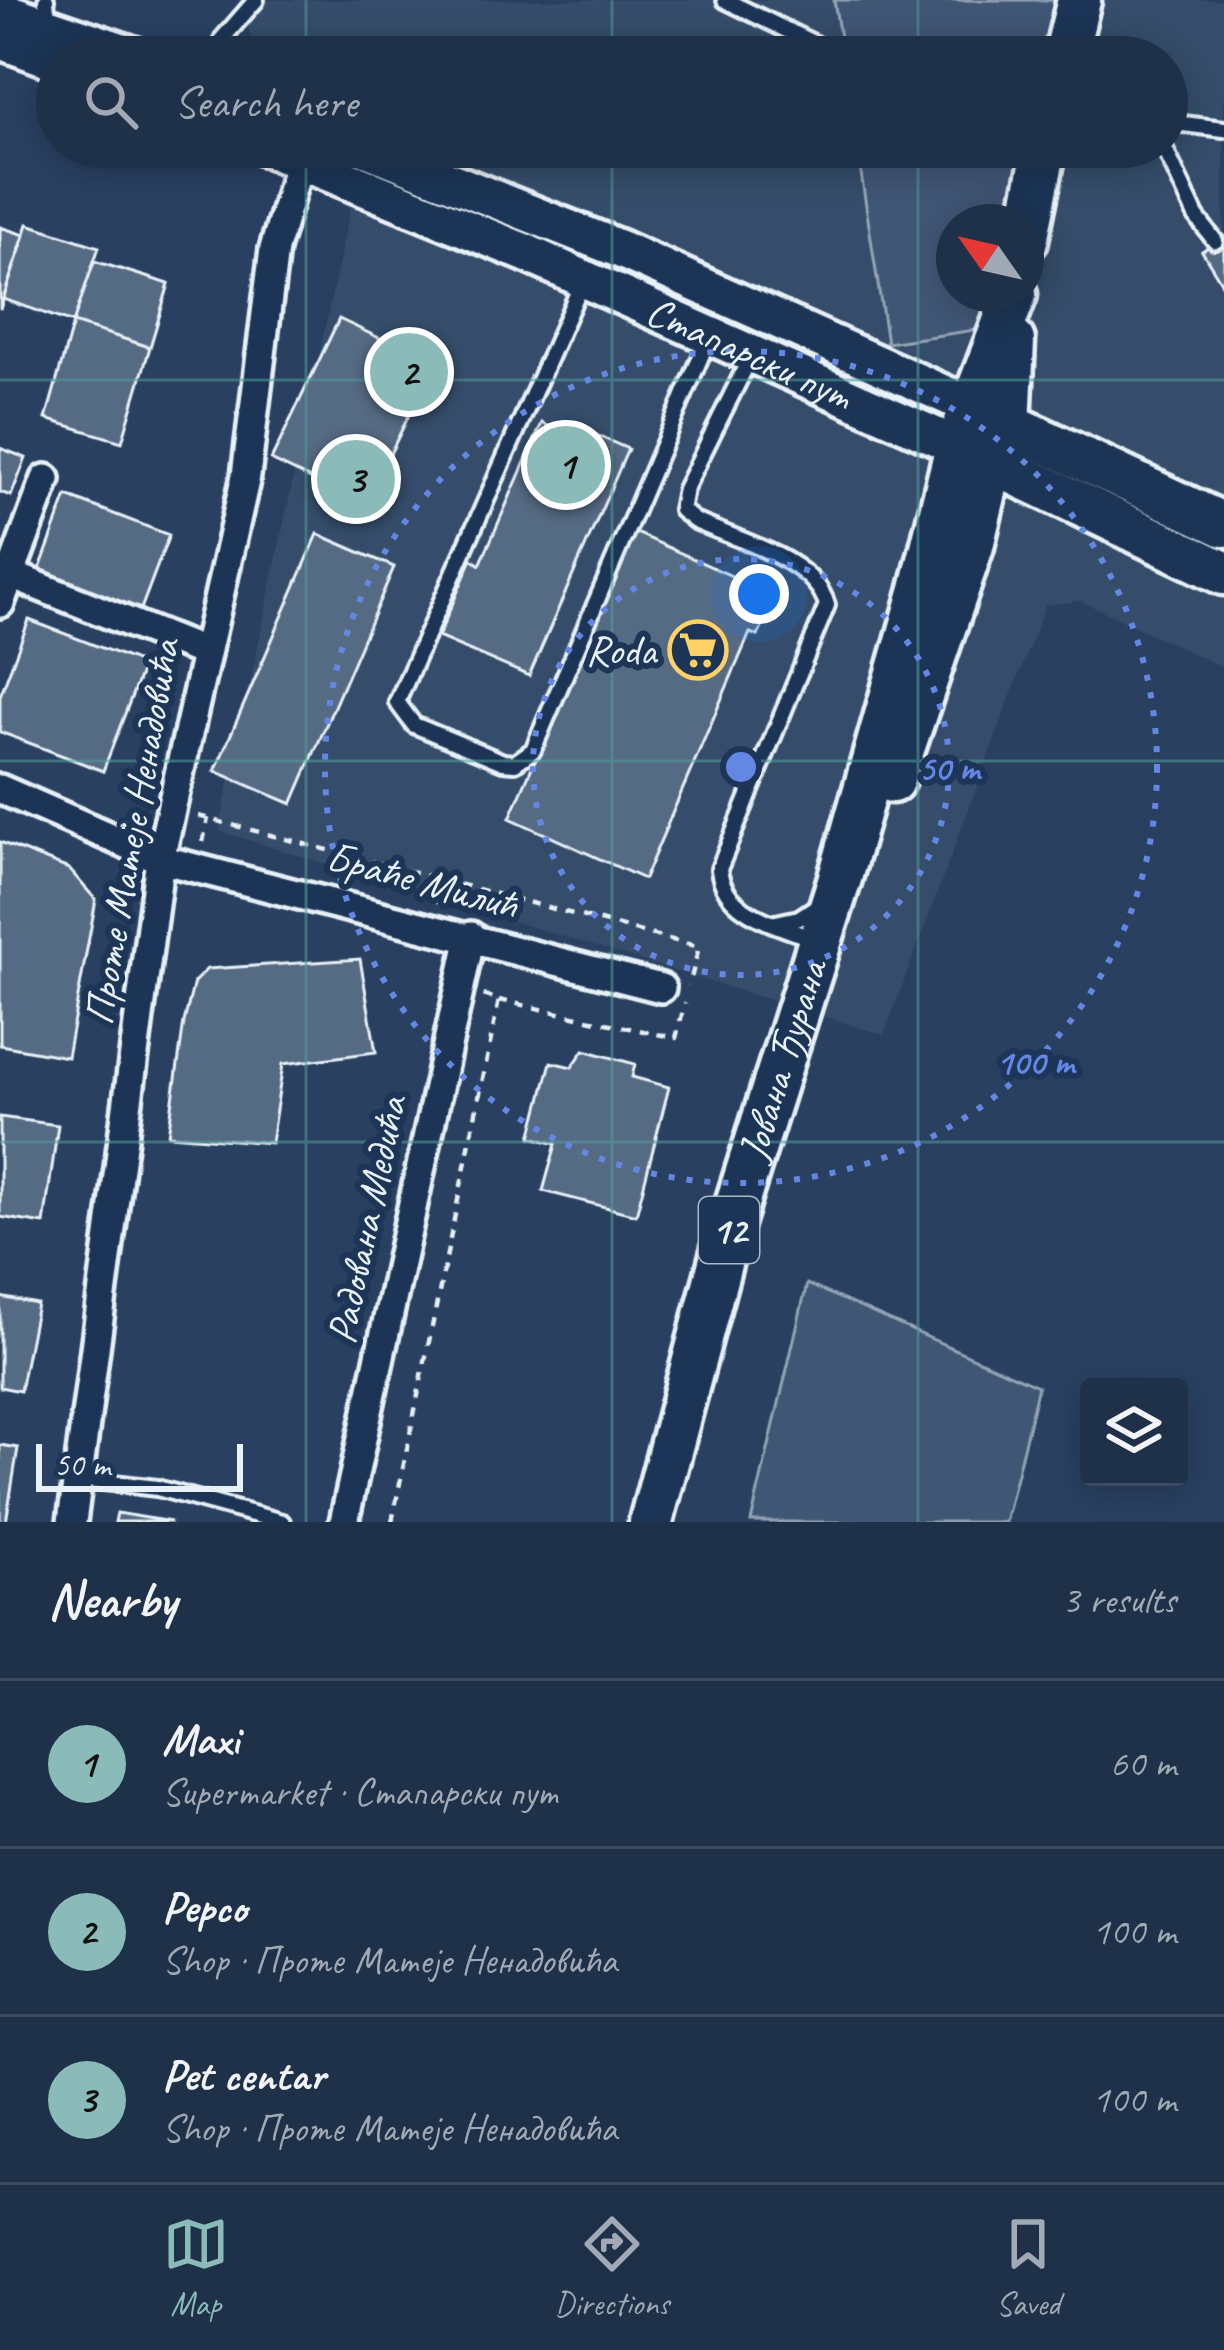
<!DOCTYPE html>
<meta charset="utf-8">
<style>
:root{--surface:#1f3049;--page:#273850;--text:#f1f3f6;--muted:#a1a9b4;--line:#3c4b61;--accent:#8bbbb9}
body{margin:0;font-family:Caveat,sans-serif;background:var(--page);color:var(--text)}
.controls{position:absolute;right:36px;bottom:36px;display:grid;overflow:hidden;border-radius:12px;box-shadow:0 6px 30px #0003}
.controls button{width:108px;height:108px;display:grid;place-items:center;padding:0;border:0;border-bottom:3px solid var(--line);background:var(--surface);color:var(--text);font:60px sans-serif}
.compass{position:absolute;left:936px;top:204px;width:108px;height:108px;border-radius:50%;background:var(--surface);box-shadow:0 6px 30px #0003;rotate:304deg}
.scale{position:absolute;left:36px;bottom:30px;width:207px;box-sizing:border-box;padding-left:12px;border:6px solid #e8f1f8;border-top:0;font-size:33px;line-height:42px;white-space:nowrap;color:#e8f1f8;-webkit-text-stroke:9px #1d3557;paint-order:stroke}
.you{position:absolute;left:759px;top:594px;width:42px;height:42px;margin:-30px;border:9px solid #fff;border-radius:50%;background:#1a73e8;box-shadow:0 0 0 18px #1a73e833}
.badge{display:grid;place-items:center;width:78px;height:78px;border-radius:50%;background:var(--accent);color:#111;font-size:39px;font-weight:700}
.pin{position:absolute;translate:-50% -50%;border:6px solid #fff;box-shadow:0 3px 12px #0006}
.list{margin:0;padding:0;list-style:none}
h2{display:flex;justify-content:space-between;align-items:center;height:156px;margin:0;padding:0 48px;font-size:51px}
h2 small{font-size:39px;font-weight:400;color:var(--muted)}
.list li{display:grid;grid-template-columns:78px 1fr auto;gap:36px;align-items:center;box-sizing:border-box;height:168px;padding:0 48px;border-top:3px solid var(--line)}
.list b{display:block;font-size:45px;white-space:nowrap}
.list p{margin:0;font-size:39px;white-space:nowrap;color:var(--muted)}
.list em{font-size:39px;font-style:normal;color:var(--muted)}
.icon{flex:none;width:66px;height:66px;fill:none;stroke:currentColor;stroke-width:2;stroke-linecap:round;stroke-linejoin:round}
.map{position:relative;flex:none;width:1224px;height:1522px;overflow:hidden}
.search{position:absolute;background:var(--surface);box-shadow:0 6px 30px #0003;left:36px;right:36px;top:36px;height:132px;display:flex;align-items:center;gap:30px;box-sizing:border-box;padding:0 42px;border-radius:66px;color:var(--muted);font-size:45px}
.sheet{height:660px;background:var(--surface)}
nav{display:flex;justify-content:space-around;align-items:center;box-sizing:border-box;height:168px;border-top:3px solid var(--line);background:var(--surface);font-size:33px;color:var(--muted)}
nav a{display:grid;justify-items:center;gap:6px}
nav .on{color:var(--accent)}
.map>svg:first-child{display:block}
.built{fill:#364d6b}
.green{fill:#415774;stroke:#94a4b6;stroke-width:3}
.building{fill:#556a83;stroke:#e8f1f8;stroke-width:3}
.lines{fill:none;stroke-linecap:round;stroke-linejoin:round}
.lane-casing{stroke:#e8f1f8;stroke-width:22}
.street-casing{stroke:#e8f1f8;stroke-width:36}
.secondary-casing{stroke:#e8f1f8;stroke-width:45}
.primary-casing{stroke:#e8f1f8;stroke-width:51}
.path{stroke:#e8f1f8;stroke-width:4.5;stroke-dasharray:9 9;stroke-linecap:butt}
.lane{stroke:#1d3557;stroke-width:14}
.street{stroke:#1d3557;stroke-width:27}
.secondary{stroke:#1d3557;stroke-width:36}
.primary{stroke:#1d3557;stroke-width:42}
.grid{fill:none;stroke:#509b97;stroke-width:3;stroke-opacity:0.55}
.ring{fill:none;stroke:#6487e3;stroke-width:6;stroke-dasharray:6 12}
.labels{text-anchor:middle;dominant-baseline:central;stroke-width:12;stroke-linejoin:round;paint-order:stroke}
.shield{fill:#1d3557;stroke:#abb9c8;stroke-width:3}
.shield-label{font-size:39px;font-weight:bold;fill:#e8f1f8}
.street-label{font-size:42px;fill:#e8f1f8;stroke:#1d3557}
.poi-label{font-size:42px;fill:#e8f1f8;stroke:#1d3557;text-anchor:end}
.centre{fill:#6487e3;stroke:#1d3557;stroke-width:6}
.ring-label{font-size:36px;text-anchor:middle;font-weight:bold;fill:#6487e3;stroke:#1d3557;stroke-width:12;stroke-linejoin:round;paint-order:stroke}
</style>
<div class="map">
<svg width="1224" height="1522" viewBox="0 0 1224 1522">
<rect width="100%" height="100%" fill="#294061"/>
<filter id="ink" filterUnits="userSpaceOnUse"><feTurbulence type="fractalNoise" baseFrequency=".00833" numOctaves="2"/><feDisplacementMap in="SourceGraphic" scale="24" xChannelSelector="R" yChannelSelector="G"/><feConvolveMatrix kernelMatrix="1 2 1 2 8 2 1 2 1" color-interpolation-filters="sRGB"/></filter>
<g filter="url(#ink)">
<!-- built -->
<path class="built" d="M238,0H834L843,57H286L254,44Z
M1065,0H1224V668L1081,601L1045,605L884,1035L219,831L363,147H857L887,343L1026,294L1031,147H1167V57H1052Z"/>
<!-- green -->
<path class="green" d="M834,0H1065L1052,57H843Z
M857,147H1031L1014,222H954V294H997L989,328L887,343Z
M807,1284L1038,1386L1005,1522H751Z"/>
<!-- building -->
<path class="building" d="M28,224L99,247L73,323L3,299Z
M0,227L25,235L0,309Z
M1224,237V287L1202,251Z
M94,261L169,284L150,347L73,323Z
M339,319L434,364L365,505L271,460Z
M73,323L150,347L122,442L46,419Z
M564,421L628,449L529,676L438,637L472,559L480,565L542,423L559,431Z
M0,448L26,458L11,496L0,492Z
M67,496L169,535L141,609L39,571Z
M634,532L776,596L758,636L750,633L644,879L510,818Z
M318,534L394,567L292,804L215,771Z
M29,620L144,664L103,771L0,732V696Z
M0,842L69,869L96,900L67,1057L0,1045Z
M360,959L376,1052L283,1064L271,1143L168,1135L184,1022L194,982L207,969Z
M584,1050L635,1064L632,1077L669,1087L636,1215L543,1191L556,1144L531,1137L551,1062L572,1067Z
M0,1117L58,1125L44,1224L0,1217Z
M0,1297L37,1304L20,1391L0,1387Z
M0,1445L18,1448L6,1522H0Z
M117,1513L171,1522H115Z"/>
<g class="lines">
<!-- lane casing -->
<g class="lane-casing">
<path id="lane" d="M46,0L48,24
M725,0L817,45
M220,57L223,38L256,0
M1167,122L1224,129
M1164,147L1196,216L1215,241
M582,283L397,702L414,725L503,762L515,763L533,750L710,335
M751,356L685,489L681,510L695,521C736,540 814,558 827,605L719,869C724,915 778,924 815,940
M776,923L799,918L820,904
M78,1479L157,1488L282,1522"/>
</g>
<!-- street casing -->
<g class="street-casing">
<path id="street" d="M11,575L203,652
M0,603L46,479
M0,789L160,859L661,988
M72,1522L160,859L246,476L274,249L300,161
M344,1522L471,936"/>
</g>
<!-- secondary casing -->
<g class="secondary-casing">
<g id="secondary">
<path d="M0,10L138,57"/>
<path d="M0,40L57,61"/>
<path id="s1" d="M266,147L526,253L957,446"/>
<path d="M364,147L622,250L975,408"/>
</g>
</g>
<!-- primary casing -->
<g class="primary-casing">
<g id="primary">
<path d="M1065,57L1079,0"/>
<path d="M1026,240L1045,147"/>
<path d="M987,414L1224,525"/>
<path d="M969,451L1224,573"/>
<path d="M892,781L972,546L992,462L1009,425L1013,341"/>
<path id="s2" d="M651,1522L730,1226L840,878L922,589L957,446L1015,294"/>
</g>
</g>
<!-- path -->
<path class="path" d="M198,816L699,947L689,986
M203,842L208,818
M438,904L446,880
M499,1000L676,1038L685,1003
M392,1522L499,1000L483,995"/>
<!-- lane -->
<use href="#lane" class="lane"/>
<!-- street -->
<use href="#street" class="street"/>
<!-- secondary -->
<use href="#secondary" class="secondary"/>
<!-- primary -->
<use href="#primary" class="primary"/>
</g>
</g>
<!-- grid -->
<path class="grid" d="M306,0V57M612,0V57M918,0V57M306,147V1522M612,147V1522M918,147V1522M0,380H1224M0,761H1224M0,1142H1224"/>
<!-- distance rings -->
<g class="ring">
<circle cx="741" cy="767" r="208"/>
<circle cx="741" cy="767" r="416"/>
</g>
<!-- icons -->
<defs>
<g id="supermarket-ring" transform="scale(3)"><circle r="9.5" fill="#1d3557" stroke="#ffd166" stroke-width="1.5"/><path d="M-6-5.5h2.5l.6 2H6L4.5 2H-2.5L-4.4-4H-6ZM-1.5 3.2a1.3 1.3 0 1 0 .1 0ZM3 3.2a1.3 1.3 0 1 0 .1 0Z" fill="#ffd166"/></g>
</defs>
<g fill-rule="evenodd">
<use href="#supermarket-ring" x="698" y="650"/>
</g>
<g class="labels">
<!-- shield labels -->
<rect class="shield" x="699" y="1197" width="60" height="66" rx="9"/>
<g class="shield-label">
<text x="729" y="1230">12</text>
</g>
<!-- street labels -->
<g class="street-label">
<text stroke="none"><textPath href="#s1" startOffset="525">Стапарски пут</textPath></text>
<text transform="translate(132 832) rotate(-80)">Проте Матеје Ненадовића</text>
<text transform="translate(422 881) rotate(15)">Браће Милић</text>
<text stroke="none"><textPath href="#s2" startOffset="480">Јована Ђурана</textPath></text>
<text transform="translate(367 1220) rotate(-78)">Радована Медића</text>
</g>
<!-- poi labels -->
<g class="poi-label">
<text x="656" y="650">Roda</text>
</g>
</g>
<circle cx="741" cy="767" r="18" class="centre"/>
<g class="ring-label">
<text x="949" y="780">50 m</text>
<text x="1035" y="1074">100 m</text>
</g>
</svg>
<div class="controls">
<button><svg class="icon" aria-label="layers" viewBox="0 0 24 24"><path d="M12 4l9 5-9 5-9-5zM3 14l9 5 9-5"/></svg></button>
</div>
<svg class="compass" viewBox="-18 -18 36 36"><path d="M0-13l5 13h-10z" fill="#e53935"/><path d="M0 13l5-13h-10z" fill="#a1a9b4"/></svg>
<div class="scale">50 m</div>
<div class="you"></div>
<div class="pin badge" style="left:566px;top:465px">1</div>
<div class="pin badge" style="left:409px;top:372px">2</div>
<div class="pin badge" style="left:356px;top:479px">3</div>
<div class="search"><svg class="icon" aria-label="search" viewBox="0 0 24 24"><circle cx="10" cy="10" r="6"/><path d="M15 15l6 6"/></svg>Search here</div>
</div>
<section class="sheet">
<h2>Nearby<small>3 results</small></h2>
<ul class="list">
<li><span class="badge">1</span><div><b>Maxi</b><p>Supermarket · Стапарски пут</p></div><em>60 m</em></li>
<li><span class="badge">2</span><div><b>Pepco</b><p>Shop · Проте Матеје Ненадовића</p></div><em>100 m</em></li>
<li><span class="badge">3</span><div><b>Pet centar</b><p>Shop · Проте Матеје Ненадовића</p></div><em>100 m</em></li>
</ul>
</section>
<nav>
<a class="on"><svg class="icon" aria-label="map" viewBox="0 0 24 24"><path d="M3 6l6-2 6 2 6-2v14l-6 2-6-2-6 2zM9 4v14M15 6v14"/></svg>Map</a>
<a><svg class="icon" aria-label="directions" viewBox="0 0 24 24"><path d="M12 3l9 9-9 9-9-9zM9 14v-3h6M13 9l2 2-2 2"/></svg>Directions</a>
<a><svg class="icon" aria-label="saved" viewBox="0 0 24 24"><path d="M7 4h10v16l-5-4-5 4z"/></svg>Saved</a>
</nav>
